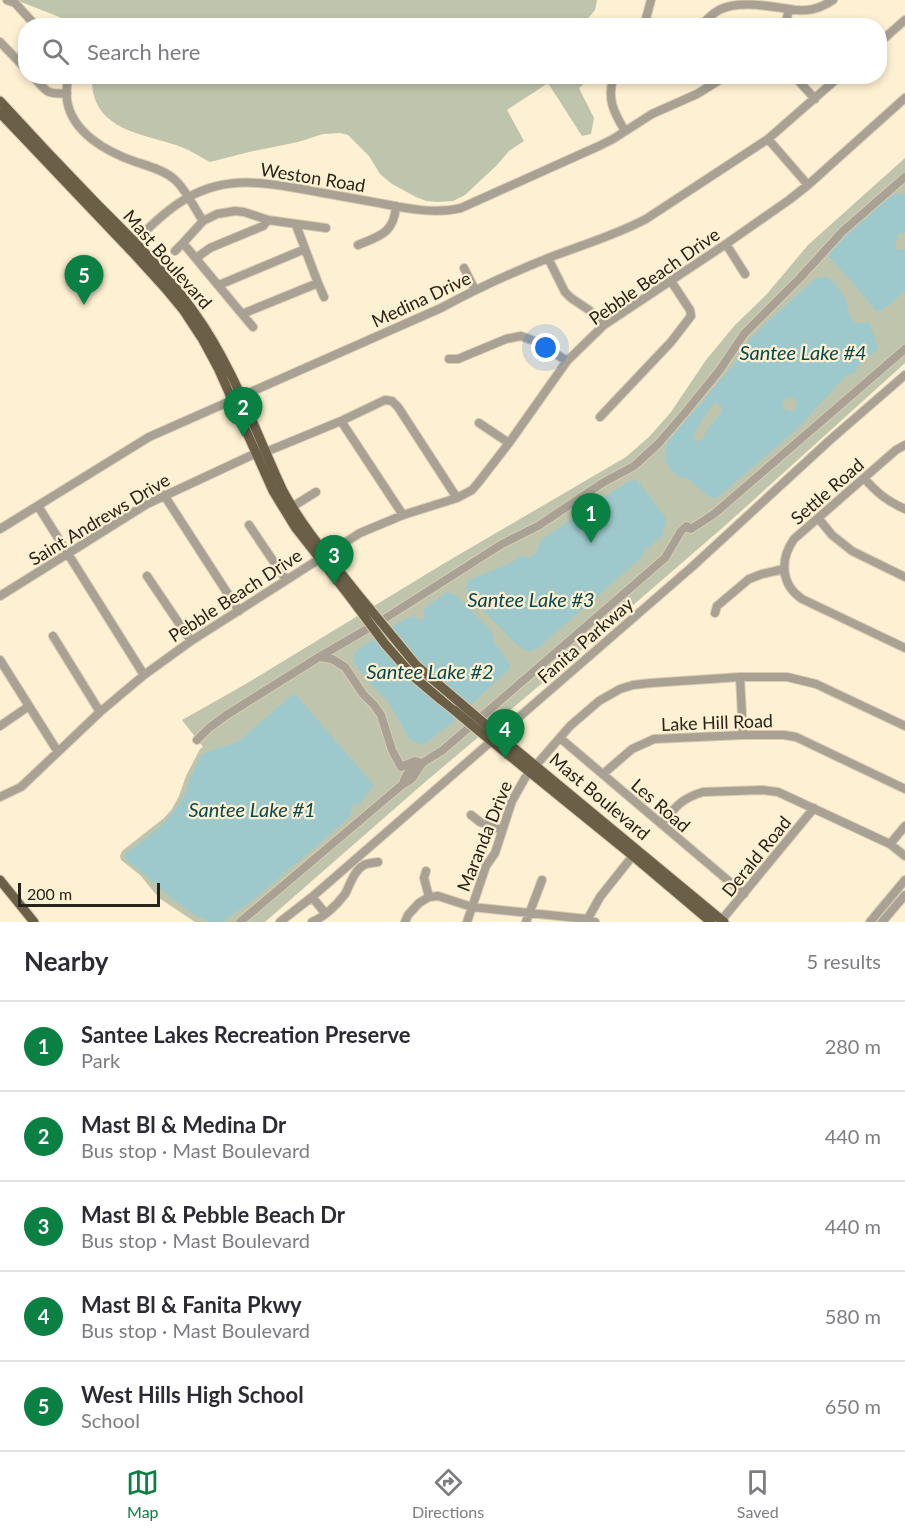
<!DOCTYPE html>
<meta charset="utf-8">
<style>
:root{--surface:#fff;--page:#f2f2f3;--text:#2b2b33;--muted:#7c7c81;--line:#e1e1e2;--accent:#0b8043}
body{margin:0;font-family:Lato,sans-serif;background:var(--page);color:var(--text)}
.scale{position:absolute;left:18px;bottom:15px;width:142px;box-sizing:border-box;padding-left:6px;border:3px solid #292419;border-top:0;font-size:16px;line-height:21px;white-space:nowrap;color:#292419;-webkit-text-stroke:4px #fef0d2;paint-order:stroke}
.you{position:absolute;left:546px;top:348px;width:21px;height:21px;margin:-15px;border:4px solid #fff;border-radius:50%;background:#1a73e8;box-shadow:0 0 0 9px #1a73e833}
.badge{display:grid;place-items:center;width:39px;height:39px;border-radius:50%;background:var(--accent);color:#fff;font-size:20px;font-weight:700}
.pin{position:absolute;translate:-50% -50px;filter:drop-shadow(0 2px 3px #0008)}
.pin::after{content:'';position:absolute;top:32px;width:21px;height:18px;background:inherit;clip-path:polygon(0 0,100% 0,50% 100%)}
.list{margin:0;padding:0;list-style:none}
h2{display:flex;justify-content:space-between;align-items:center;height:78px;margin:0;padding:0 24px;font-size:26px}
h2 small{font-size:20px;font-weight:400;color:var(--muted)}
.list li{display:grid;grid-template-columns:39px 1fr auto;gap:18px;align-items:center;box-sizing:border-box;height:90px;padding:0 24px;border-top:2px solid var(--line)}
.list b{display:block;font-size:22px;white-space:nowrap}
.list p{margin:0;font-size:20px;white-space:nowrap;color:var(--muted)}
.list em{font-size:20px;font-style:normal;color:var(--muted)}
.icon{flex:none;width:33px;height:33px;fill:none;stroke:currentColor;stroke-width:2;stroke-linecap:round;stroke-linejoin:round}
.map{position:relative;flex:none;width:905px;height:922px;overflow:hidden}
.search{position:absolute;background:var(--surface);box-shadow:0 3px 9px #0003;left:18px;right:18px;top:18px;height:66px;display:flex;align-items:center;gap:15px;box-sizing:border-box;padding:0 21px;border-radius:24px;color:var(--muted);font-size:22px}
.sheet{height:528px;background:var(--surface)}
nav{display:flex;justify-content:space-around;align-items:center;box-sizing:border-box;height:84px;border-top:2px solid var(--line);background:var(--surface);font-size:16px;color:var(--muted)}
nav a{display:grid;justify-items:center;gap:3px}
nav .on{color:var(--accent)}
.map>svg:first-child{display:block}
.green{fill:#bfc5ac}
.water{fill:#9ec9cc;fill-rule:evenodd}
.lines{fill:none;stroke-linecap:round;stroke-linejoin:round}
.minor-casing{stroke:#d8cbb1;stroke-width:10}
.major-casing{stroke:#d8cbb1;stroke-width:11}
.minor{stroke:#a8a194;stroke-width:8}
.major{stroke:#6b5f48;stroke-width:9}
.major-bridge-casing{stroke:#d8cbb1;stroke-width:11;stroke-linecap:butt}
.major-bridge{stroke:#6b5f48;stroke-width:9}
.labels{text-anchor:middle;dominant-baseline:central;stroke-width:4.5;stroke-linejoin:round;paint-order:stroke}
.street-label{font-size:18px;fill:#292419;stroke:#fef0d2}
.water-label{font-size:20px;font-style:italic;fill:#08494d;stroke:#fef0d2}
</style>
<div class="map">
<svg width="905" height="922" viewBox="0 0 905 922">
<rect width="100%" height="100%" fill="#fef0d2"/>
<!-- green -->
<path class="green" d="M16,0H597L595,10L582,26H71L62,18Z
M92,77H579L583,85L579,88L594,118L591,134L582,136L548,83L507,110L524,141L509,151L497,165L465,195L453,201L438,202L426,201L416,197L392,184L380,174L369,156L348,135L340,133L323,134L298,142L249,152L210,162C199,156 188,149 176,145C146,135 104,131 94,96C92,90 92,83 92,77Z
M905,158V363L728,523L565,664L424,783L265,922H195L159,898L140,875L121,860L120,856L122,851L164,818L172,809L179,796L186,776L200,749L203,747L182,720L244,685L443,564L626,457L649,437L671,412L706,360L735,325L766,295L808,245Z"/>
<!-- water -->
<path class="water" d="M899,193L905,195V233L899,234C897,239 894,244 896,250L905,249V291L883,310L876,311L851,281L830,258C829,253 830,249 833,245C838,239 846,235 851,230C864,216 880,198 899,193Z
M828,277C835,284 842,291 846,301C849,311 847,314 855,323H869L874,335L878,349L862,361L855,372L845,377L797,429L717,498L709,497L687,478H680L671,470L666,462L665,451L668,441L735,363L738,355L746,343L766,323L816,278ZM788,397L793,398L797,403L794,410L790,412L784,409L782,405L785,399ZM715,402L719,405L722,410L718,417L707,429L702,440L696,441L693,437C695,431 711,405 715,402Z
M637,480L666,518L663,535L645,550L642,557L538,648L529,652L518,646L471,598L466,589L468,580L506,565L522,556L529,558L536,553L541,540L629,481Z
M447,592L455,595L463,602L492,632L495,644L503,654L511,667L452,723L423,745L410,740L389,703L368,681L353,661L356,651L398,623L413,616L421,620L425,619L423,611L425,608Z
M292,695H296L374,785L360,804L353,805L350,817L251,902L222,922H210L192,913L170,897L154,882L126,860L125,853C149,838 171,820 185,794C188,789 188,782 191,776C195,769 198,763 201,755L218,748L238,742Z"/>
<g class="lines">
<!-- minor casing -->
<g class="minor-casing">
<path id="minor" d="M7,0L15,3L36,26
M644,26L651,0
M701,26C706,20 712,14 719,10C739,0 767,6 789,9
M785,26L789,9C806,12 818,10 833,0
M0,42L26,69
M880,42L905,20
M33,76C46,91 46,95 67,93
M68,76C67,84 66,92 67,100C72,133 107,152 136,162C148,166 164,170 174,179C186,189 194,208 203,221L217,214L235,211L244,212L268,220L326,228
M614,76C606,98 614,113 625,131
M796,78L815,99
M768,139L808,185
M203,221L183,243L242,314L318,283L296,225
M726,244L745,274
M358,245C380,236 394,233 396,206
M131,246C146,230 161,215 179,203C222,174 260,182 307,190C333,195 358,199 384,204C409,209 436,214 461,208L599,146L613,139L652,114L697,94L726,76
M175,251L183,243
M196,258L210,248L263,226L268,220
M548,258L565,292L571,298L589,310L604,325
M464,268L475,290
M318,283L324,297
M219,285L305,249
M242,314L253,327
M449,359H458L506,339L521,336L537,342L567,361
M600,417L671,342L691,316L690,310L671,281
M341,421L403,515
M479,423L509,443
M905,445L896,450L794,539C780,559 780,584 802,599L905,648
M864,478C877,493 887,501 905,509
M164,495L239,611
M38,506L144,675
M292,507L316,492
M818,518L832,535L852,551L905,577
M249,525L286,580
M0,529L149,437L441,308C476,289 513,272 551,257C582,245 616,235 646,219L768,139L840,76
M147,576L191,641
M0,596L147,504L250,456L273,449L341,421L385,400L392,401L398,407L457,498
M715,613L717,606L749,579L762,574L784,569
M53,636L100,712
M319,657L381,621L502,544L538,526L604,482L634,466L658,444L684,414L719,371L744,334L798,280L843,231L905,177
M0,660L58,752
M740,677L743,735
M0,726L29,706
M560,738L744,894
M197,740L209,728L225,716L319,657L332,659L345,667L363,694L374,705L381,715L392,750L401,767L415,761L422,763
M603,774L632,749L654,739L743,735H784L796,737L905,789
M403,784C405,776 409,768 418,769
M0,797L21,787L100,712L144,675L191,641L360,533L403,515L457,498L472,490L478,483L509,443L567,361L604,325L726,244L789,200L808,185L905,98
M471,815L480,822L502,830
M661,824C676,807 680,799 703,792L762,790L778,792L890,844L905,856
M890,844L905,826
M426,871L424,878L429,897
M312,897L325,913
M240,922L403,784C415,779 414,774 421,765C426,759 436,755 443,750L665,558L681,531L687,526L691,529L694,527L714,514L905,349
M280,922L312,897L693,566L830,440L905,375
M312,922C324,917 337,905 345,894C350,885 354,870 364,865C368,863 374,863 378,862
M405,922L408,915L419,903L429,897L438,896L472,907L587,919L595,922
M467,922L486,866L495,853L512,801L525,778L570,726L599,701L620,689L633,685L651,683L740,677H787L816,684L905,726
M526,922L542,880
M586,922L600,897L635,853
M720,922L814,808
M870,922L905,880
M882,922L905,895"/>
</g>
<!-- major casing -->
<g class="major-casing">
<path id="major" d="M0,101C32,136 64,170 97,204C131,238 166,272 194,312C233,366 255,431 283,491C303,528 330,559 356,592
M0,113L135,255L165,288L184,311L203,340L218,368L273,491L295,527L350,597
M440,699L454,710
M485,724L724,922
M479,731L633,856L711,922
M0,880L34,922"/>
</g>
<!-- minor -->
<use href="#minor" class="minor"/>
<!-- major -->
<use href="#major" class="major"/>
<!-- major-bridge casing -->
<g class="major-bridge-casing">
<path id="major-bridge" d="M356,592L417,666L485,724
M350,597L385,644L414,677L440,699
M454,710L479,731"/>
</g>
<!-- major-bridge -->
<use href="#major-bridge" class="major-bridge"/>
</g>
<g class="labels">
<!-- street labels -->
<g class="street-label">
<text transform="translate(313 177) rotate(9)">Weston Road</text>
<text transform="translate(168 259) rotate(49)">Mast Boulevard</text>
<text transform="translate(654 276) rotate(-35)">Pebble Beach Drive</text>
<text transform="translate(421 299) rotate(-25)">Medina Drive</text>
<text transform="translate(827 491) rotate(-41)">Settle Road</text>
<text transform="translate(99 519) rotate(-31)">Saint Andrews Drive</text>
<text transform="translate(235 595) rotate(-33)">Pebble Beach Drive</text>
<text transform="translate(585 640) rotate(-41)">Fanita Parkway</text>
<text transform="translate(717 722) rotate(-2)">Lake Hill Road</text>
<text transform="translate(600 796) rotate(40)">Mast Boulevard</text>
<text transform="translate(661 805) rotate(41)">Les Road</text>
<text transform="translate(484 836) rotate(-68)">Maranda Drive</text>
<text transform="translate(756 856) rotate(-51)">Derald Road</text>
</g>
<!-- water labels -->
<g class="water-label">
<text x="803" y="352">Santee Lake #4</text>
<text x="531" y="599">Santee Lake #3</text>
<text x="430" y="671">Santee Lake #2</text>
<text x="252" y="809">Santee Lake #1</text>
</g>
</g>
</svg>
<div class="scale">200 m</div>
<div class="you"></div>
<div class="pin badge" style="left:591px;top:543px">1</div>
<div class="pin badge" style="left:243px;top:437px">2</div>
<div class="pin badge" style="left:334px;top:585px">3</div>
<div class="pin badge" style="left:505px;top:759px">4</div>
<div class="pin badge" style="left:84px;top:305px">5</div>
<div class="search"><svg class="icon" aria-label="search" viewBox="0 0 24 24"><circle cx="10" cy="10" r="6"/><path d="M15 15l6 6"/></svg>Search here</div>
</div>
<section class="sheet">
<h2>Nearby<small>5 results</small></h2>
<ul class="list">
<li><span class="badge">1</span><div><b>Santee Lakes Recreation Preserve</b><p>Park</p></div><em>280 m</em></li>
<li><span class="badge">2</span><div><b>Mast Bl &amp; Medina Dr</b><p>Bus stop · Mast Boulevard</p></div><em>440 m</em></li>
<li><span class="badge">3</span><div><b>Mast Bl &amp; Pebble Beach Dr</b><p>Bus stop · Mast Boulevard</p></div><em>440 m</em></li>
<li><span class="badge">4</span><div><b>Mast Bl &amp; Fanita Pkwy</b><p>Bus stop · Mast Boulevard</p></div><em>580 m</em></li>
<li><span class="badge">5</span><div><b>West Hills High School</b><p>School</p></div><em>650 m</em></li>
</ul>
</section>
<nav>
<a class="on"><svg class="icon" aria-label="map" viewBox="0 0 24 24"><path d="M3 6l6-2 6 2 6-2v14l-6 2-6-2-6 2zM9 4v14M15 6v14"/></svg>Map</a>
<a><svg class="icon" aria-label="directions" viewBox="0 0 24 24"><path d="M12 3l9 9-9 9-9-9zM9 14v-3h6M13 9l2 2-2 2"/></svg>Directions</a>
<a><svg class="icon" aria-label="saved" viewBox="0 0 24 24"><path d="M7 4h10v16l-5-4-5 4z"/></svg>Saved</a>
</nav>
